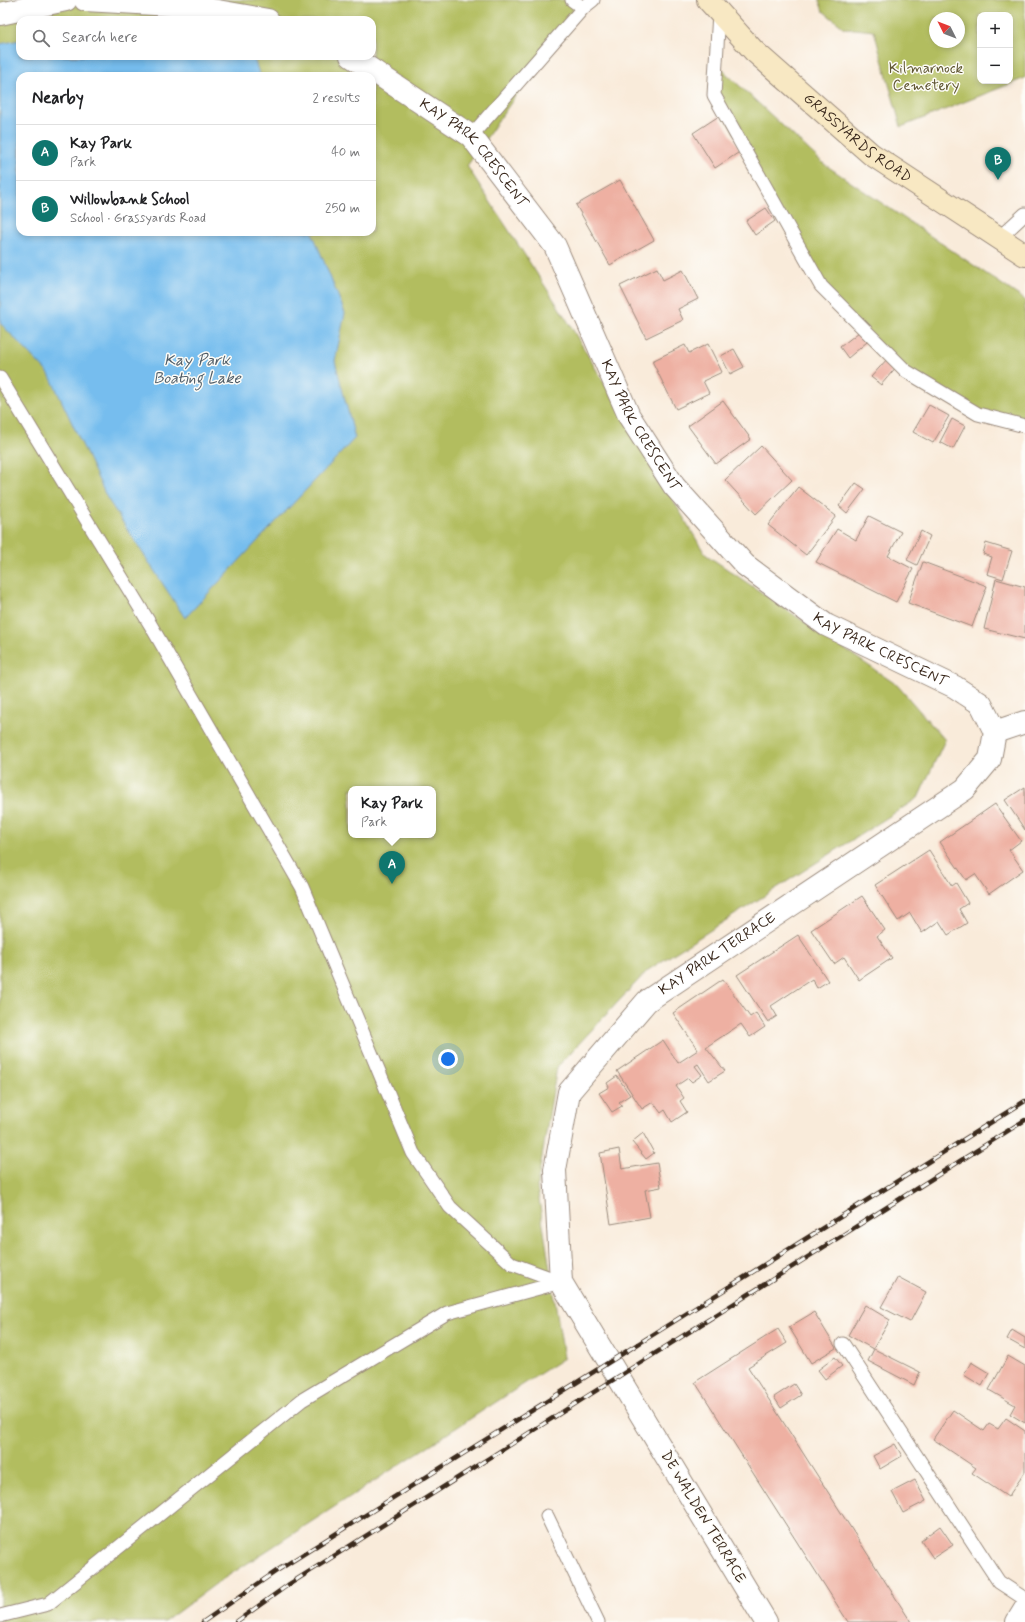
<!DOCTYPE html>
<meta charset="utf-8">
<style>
:root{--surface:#fff;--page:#f2f2f2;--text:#202124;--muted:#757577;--line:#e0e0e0;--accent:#0f766e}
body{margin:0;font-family:Mynerve,sans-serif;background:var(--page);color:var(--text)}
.controls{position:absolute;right:12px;top:12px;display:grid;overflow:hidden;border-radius:8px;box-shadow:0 2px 6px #0003}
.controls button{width:36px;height:36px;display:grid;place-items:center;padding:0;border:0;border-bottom:1px solid var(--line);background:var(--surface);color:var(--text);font:20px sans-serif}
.compass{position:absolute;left:929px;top:12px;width:36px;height:36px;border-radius:50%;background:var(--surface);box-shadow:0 2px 6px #0003;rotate:312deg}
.you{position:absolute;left:448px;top:1059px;width:14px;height:14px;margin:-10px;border:3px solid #fff;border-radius:50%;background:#1a73e8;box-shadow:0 0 0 6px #1a73e833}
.badge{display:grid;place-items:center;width:26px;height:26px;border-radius:50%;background:var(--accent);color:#fff;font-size:13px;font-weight:700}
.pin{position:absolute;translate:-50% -33px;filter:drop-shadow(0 1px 2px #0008)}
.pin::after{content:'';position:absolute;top:21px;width:14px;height:12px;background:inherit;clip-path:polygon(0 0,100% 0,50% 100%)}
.popup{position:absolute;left:348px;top:786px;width:88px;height:52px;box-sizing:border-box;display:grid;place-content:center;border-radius:8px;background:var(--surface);filter:drop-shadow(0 1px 3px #0005);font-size:13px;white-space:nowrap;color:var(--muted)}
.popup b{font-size:15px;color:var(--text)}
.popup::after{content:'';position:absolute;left:50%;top:100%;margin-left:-8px;border:8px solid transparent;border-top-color:var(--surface)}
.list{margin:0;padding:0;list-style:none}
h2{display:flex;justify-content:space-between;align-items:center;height:52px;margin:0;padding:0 16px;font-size:17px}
h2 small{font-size:13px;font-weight:400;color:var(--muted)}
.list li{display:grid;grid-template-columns:26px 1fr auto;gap:12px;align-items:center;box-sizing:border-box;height:56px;padding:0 16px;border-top:1px solid var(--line)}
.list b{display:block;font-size:15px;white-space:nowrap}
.list p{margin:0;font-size:13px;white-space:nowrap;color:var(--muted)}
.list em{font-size:13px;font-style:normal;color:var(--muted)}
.icon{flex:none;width:22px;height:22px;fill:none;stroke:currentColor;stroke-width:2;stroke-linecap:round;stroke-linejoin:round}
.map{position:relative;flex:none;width:1025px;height:1622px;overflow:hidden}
.search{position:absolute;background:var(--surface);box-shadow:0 2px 6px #0003;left:16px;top:16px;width:360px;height:44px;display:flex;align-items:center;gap:10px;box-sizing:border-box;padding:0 14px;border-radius:12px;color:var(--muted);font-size:15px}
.panel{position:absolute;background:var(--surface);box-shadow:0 2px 6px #0003;left:16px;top:72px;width:360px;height:164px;border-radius:12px}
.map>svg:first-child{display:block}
.green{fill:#b2bd5f;stroke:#76743e;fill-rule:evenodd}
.water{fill:#76bdee;stroke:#587486}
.building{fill:#eeb0a2}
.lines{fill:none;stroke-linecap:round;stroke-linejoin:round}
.lane-casing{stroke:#9a8a7c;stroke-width:15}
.street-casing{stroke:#9a8a7c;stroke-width:24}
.secondary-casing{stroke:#9a8a7c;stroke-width:24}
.lane{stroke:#fff;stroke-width:13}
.street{stroke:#fff;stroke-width:22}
.secondary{stroke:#f8e8c3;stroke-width:22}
.rail-casing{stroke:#3b2a1e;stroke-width:4.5}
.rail{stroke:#fdfcf7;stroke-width:3;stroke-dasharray:9;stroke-linecap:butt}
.labels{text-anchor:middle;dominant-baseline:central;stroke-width:3;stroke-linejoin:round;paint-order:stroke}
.park-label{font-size:15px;fill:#5f5632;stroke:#fdfcf7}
.street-label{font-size:15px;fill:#3b2a1e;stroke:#fdfcf7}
.water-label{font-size:16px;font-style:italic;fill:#505d67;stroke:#fdfcf7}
</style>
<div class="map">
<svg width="1025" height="1622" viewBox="0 0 1025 1622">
<rect width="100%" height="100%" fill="#fdfcf7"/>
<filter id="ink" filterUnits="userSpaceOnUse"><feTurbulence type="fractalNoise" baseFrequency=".025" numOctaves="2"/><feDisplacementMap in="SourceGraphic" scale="8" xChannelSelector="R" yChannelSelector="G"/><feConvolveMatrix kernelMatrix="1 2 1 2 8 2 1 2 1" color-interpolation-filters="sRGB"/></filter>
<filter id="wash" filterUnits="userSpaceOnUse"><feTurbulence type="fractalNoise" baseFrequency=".012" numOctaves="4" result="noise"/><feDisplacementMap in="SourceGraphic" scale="16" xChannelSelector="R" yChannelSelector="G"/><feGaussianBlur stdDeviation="0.9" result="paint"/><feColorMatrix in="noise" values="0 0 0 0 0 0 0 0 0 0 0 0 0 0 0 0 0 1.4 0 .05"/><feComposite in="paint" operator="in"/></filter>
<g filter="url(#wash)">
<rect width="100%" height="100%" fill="#f9ebda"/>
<!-- green -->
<path class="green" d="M0,0H582L467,166L567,320L705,554L897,685L945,740L918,798L648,970L557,1067L537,1187L564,1358L217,1583L164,1622H0ZM20,20H372V56H20ZM20,76H372V232H20ZM351,789H433V835H351Z
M819,0H1025V78L901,127L874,31L844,28L823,11ZM980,15H1010V81H980ZM935,18H959V42H935Z
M716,64L824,164L1025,300V426L978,414L906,371L821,286L714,96Z"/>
<!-- water -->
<path class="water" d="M20,40V56H253L260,76H20V232H312L345,313L335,361L355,438L185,618L107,498L49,374L0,323V44Z"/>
<g id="blocks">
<!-- building -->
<path class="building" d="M719,116L741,151L715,168L693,133Z
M620,180L654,240L610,265L576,205Z
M766,208L775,221L755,235L746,221Z
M657,268L663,280L683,270L698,299L678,309L683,320L646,338L620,286Z
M859,332L867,342L848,358L840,347Z
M708,344L722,372L703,381L709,393L676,409L652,361L685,345L689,353Z
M734,349L744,367L730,374L721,356Z
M888,358L897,366L881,385L871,377Z
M723,401L751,439L716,464L688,426Z
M929,405L949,416L933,443L913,432Z
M952,419L965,426L953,449L940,442Z
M761,446L792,480L756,514L725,480Z
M856,483L865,489L847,513L839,506Z
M798,487L836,516L806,555L768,525Z
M869,516L901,532L888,556L913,569L896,602L816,562L837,529L856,540Z
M921,531L930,536L917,565L907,560Z
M986,543L1012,551L1003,579L987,574L992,557L983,554Z
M923,562L987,586L972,627L908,603Z
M996,579L1025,587V639L984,629Z
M1025,787V830L1005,800Z
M995,804L1021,841L1009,850L1023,870L989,894L975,874L966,880L940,842Z
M929,850L952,886L956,883L968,903L959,909L967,923L948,935L939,921L922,933L910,913L898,921L875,885Z
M862,896L885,930L877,936L892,958L859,980L844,957L834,964L811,930Z
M798,935L828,981L817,988L812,979L771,1006L777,1016L768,1022L737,975Z
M723,979L750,1017L756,1013L765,1027L750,1037L741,1024L706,1047L725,1071L709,1081L698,1064L695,1066L702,1075L692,1082L688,1078L676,1086L684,1098L680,1101L687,1112L672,1122L665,1110L661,1113L653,1102L642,1109L617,1071L663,1040L678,1063L698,1050L673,1013Z
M617,1076L630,1095L619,1102L622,1106L612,1112L599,1093L609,1087L607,1083Z
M643,1133L654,1153L646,1159L632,1142Z
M619,1149L622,1169L657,1163L661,1187L645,1190L650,1217L611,1224L600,1153Z
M898,1277L926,1292L910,1322L881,1307Z
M865,1305L890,1320L873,1349L848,1335Z
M814,1312L836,1348L811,1363L789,1327Z
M778,1329L787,1343L748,1367L911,1622H848L695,1382Z
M1012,1330L1025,1338V1349L1007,1339Z
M874,1349L920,1372L914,1385L868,1361Z
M1008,1356L1025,1366V1423L1010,1414L1015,1405L989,1390Z
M835,1357L842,1366L825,1379L818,1370Z
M971,1362L989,1373L982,1386L964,1375Z
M794,1384L801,1395L781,1408L774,1397Z
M953,1410L984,1431L989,1424L998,1429L1006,1418L1025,1431V1472L1008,1497L972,1473L976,1468L933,1439Z
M895,1444L902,1456L880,1469L873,1456Z
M915,1480L926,1501L903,1513L892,1492Z
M940,1526L953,1545L933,1558L921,1540Z"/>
</g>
</g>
<g filter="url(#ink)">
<use href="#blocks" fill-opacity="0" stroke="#9a8a7c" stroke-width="1"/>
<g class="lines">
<!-- lane casing -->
<g class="lane-casing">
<path id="lane" d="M572,0L583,8
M719,13L714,95L821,286L906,371L978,414L1025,426
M471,136L583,8L593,0
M999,238L1025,214
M0,378L150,624L302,887L413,1153L450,1207L512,1264L561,1282
M843,1344L999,1582L1025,1599
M547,1516L598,1622
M0,1616L48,1604L302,1400L447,1313L561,1282"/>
</g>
<!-- street casing -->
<g class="street-casing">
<g id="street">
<path d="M85,0L189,6L268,20"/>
<path d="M0,14L66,0"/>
<path id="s1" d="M351,56L471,136L555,246L629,416L674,486L745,565L826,625L955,687L981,704L995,732"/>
<path d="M995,732L1025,722"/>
<path id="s2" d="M766,1622L561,1282L555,1170L569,1092L647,1001L965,789L990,759L995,732"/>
<path d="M1017,1622L1025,1609"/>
</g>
</g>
<!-- secondary casing -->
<g class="secondary-casing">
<g id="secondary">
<path id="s3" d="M708,0L754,51L871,154L1025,255"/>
</g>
</g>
<!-- lane -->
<use href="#lane" class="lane"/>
<!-- street -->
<use href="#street" class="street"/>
<!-- secondary -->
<use href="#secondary" class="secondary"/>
<!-- rail casing -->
<g class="rail-casing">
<path id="rail" d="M203,1622L278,1570L1025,1101
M236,1622L288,1585L1025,1120"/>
</g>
<!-- rail -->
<use href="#rail" class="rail"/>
</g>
</g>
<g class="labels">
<!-- park labels -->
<g class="park-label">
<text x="926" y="69">Kilmarnock<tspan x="926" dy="17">Cemetery</tspan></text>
</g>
<!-- street labels -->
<g class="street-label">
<text stroke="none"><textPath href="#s3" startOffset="204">GRASSYARDS ROAD</textPath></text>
<text stroke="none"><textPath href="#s1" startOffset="158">KAY PARK CRESCENT</textPath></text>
<text stroke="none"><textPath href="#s1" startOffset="482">KAY PARK CRESCENT</textPath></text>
<text stroke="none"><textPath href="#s1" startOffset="818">KAY PARK CRESCENT</textPath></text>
<text stroke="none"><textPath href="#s2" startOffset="793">KAY PARK TERRACE</textPath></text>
<text transform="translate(703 1517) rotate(59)">DE WALDEN TERRACE</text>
</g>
<!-- water labels -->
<g class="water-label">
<text x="197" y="360">Kay Park<tspan x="197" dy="18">Boating Lake</tspan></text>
</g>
</g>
</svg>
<div class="controls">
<button>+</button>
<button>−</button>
</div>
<svg class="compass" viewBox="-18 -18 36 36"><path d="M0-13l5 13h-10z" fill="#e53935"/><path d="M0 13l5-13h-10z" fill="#757577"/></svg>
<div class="you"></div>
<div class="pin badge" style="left:392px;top:884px">A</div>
<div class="popup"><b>Kay Park</b>Park</div>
<div class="pin badge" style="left:998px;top:180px">B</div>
<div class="search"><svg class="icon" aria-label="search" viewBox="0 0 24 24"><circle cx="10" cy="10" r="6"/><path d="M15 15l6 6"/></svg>Search here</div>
<section class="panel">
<h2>Nearby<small>2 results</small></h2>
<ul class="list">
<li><span class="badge">A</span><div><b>Kay Park</b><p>Park</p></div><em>40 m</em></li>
<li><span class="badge">B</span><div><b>Willowbank School</b><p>School · Grassyards Road</p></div><em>250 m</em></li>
</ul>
</section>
</div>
